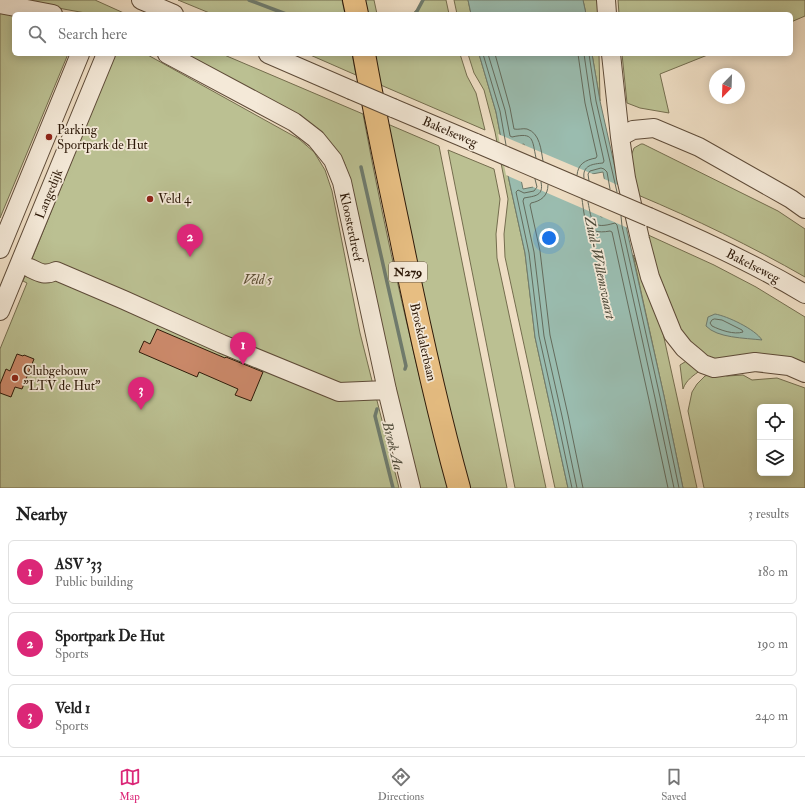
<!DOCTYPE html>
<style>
:root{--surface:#fff;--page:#f6f6f6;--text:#222;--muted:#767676;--line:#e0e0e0;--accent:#db2777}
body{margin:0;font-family:"IM FELL Double Pica",serif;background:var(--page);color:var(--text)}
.controls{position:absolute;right:12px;bottom:12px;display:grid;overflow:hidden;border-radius:6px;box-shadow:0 2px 10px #0003}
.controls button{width:36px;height:36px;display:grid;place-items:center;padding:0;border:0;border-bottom:1px solid var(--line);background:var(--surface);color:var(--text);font:20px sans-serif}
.compass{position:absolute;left:709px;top:68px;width:36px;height:36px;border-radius:50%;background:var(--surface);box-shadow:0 2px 10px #0003;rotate:203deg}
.you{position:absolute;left:549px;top:238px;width:14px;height:14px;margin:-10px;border:3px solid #fff;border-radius:50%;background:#1a73e8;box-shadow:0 0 0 6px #1a73e833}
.badge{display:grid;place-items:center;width:26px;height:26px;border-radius:50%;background:var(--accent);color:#fff;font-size:13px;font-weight:700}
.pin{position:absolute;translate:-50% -33px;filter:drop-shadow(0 1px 2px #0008)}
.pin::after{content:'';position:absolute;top:21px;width:14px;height:12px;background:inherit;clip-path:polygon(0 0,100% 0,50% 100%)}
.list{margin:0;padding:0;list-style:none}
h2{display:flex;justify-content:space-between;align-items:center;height:52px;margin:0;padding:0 16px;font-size:17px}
h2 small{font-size:13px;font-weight:400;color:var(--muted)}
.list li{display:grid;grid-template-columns:26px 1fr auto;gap:12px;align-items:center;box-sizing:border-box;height:64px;margin:0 8px 8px;padding:0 8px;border:1px solid var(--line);border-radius:6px}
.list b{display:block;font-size:15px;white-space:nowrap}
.list p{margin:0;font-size:13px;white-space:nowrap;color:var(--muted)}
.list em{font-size:13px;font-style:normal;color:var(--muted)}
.icon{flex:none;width:22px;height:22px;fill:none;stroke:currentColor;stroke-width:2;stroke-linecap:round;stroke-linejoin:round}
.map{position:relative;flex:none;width:805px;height:488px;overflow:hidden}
.search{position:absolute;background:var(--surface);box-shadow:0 2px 10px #0003;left:12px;right:12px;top:12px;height:44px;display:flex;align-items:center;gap:10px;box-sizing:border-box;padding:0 14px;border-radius:6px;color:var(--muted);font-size:15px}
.sheet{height:268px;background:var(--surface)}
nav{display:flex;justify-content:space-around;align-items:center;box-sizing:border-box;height:56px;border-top:1px solid var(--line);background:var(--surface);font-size:11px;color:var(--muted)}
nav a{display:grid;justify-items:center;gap:2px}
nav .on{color:var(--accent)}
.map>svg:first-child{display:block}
.green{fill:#bbc092;stroke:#746d4e;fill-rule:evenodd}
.water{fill:#9abcaf;stroke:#6f7b6d;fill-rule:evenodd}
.pier{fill:#eeddc3}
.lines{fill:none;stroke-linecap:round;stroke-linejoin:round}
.shore{stroke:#646b5c;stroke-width:1}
.stream{stroke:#6f7b6d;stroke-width:3.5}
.building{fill:#cb896a;stroke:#2e1a09}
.minor-casing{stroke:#5e4b38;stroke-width:20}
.major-casing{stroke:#2e1a09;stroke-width:24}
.minor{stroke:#f4e9d8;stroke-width:18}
.major{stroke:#e7be82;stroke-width:22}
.minor-bridge-casing{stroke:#5e4b38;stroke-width:20;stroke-linecap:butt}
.minor-bridge{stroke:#f4e9d8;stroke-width:18}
.poi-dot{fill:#8f2418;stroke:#f4e9d8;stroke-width:1.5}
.labels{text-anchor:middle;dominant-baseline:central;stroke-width:3.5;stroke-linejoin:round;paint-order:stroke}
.shield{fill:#f4e9d8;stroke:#695847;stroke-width:1}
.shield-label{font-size:12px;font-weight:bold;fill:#2e1a09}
.poi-label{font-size:13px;fill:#2e1a09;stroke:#f4e9d8;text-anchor:start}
.street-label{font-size:13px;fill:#2e1a09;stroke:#f4e9d8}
.park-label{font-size:13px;font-style:italic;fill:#584c32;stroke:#f4e9d8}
.water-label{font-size:14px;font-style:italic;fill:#4e4b3b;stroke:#f4e9d8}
</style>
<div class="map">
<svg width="805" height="488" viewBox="0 0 805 488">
<rect width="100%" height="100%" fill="#eeddc3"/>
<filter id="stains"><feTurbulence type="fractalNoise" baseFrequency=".005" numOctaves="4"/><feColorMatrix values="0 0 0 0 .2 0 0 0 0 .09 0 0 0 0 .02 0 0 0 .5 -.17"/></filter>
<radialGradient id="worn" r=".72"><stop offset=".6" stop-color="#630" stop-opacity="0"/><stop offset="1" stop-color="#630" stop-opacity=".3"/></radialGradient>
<!-- green -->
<path class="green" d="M14,0H95L126,14H91Z
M178,0H342L345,14H212Z
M361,0H374L377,14H363Z
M423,0H446L449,14H412L420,7Z
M454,0H468L471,14H457Z
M583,0H598V14H586Z
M618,0H805V16L791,22V14H619Z
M0,11L14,14V54H68L0,218Z
M115,54H146L299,139L314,152L325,170L332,191L360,333L399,488H0V349L27,283L23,281Z
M181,54H222L363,114C386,239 415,364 448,488H419L395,400L352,186L344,162L332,144L312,126Z
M308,54H352L356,75L349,72Z
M370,54H460L467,76L476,93L485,130L376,83Z
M468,54H479L496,112L509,180L525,253L535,337L568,488H555L505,257L504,234L508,199L495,132L484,90L474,73Z
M592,54H599L600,101Z
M622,54H710L660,74L669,113L640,108L627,103Z
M383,122L439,146L507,488H467Z
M641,144H643L778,211L805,229V277C751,246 695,219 638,195L631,156L634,148Z
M448,150L494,169L500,199L496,234L497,258L546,488H515Z
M646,234L714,265L756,287L805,317V366L716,360L704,355L695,347L681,330L655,265Z
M633,255L659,315L697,488H683L664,396Z
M688,360L701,370C694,375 686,380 683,389L680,365Z
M715,372L727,376L743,375L752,380L777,378L805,388V488H704L688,411L692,392L697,384L705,376ZM760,407H790V473H760Z"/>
<!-- water -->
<path class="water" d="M468,0H583L586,14H471Z
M479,54H592L600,101L622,199L626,226L664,396L683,488H568L535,337L525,253L509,180L496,112ZM524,144L533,187L523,189L514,146ZM603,172L611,215L601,217L592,174Z
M715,314C727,316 755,329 762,340C745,338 717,338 706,326L708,317Z"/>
<!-- pier -->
<path class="pier" d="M498,134L595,175L602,215L609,214L602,178L622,187L628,228L531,186L522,146L516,147L524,183L506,175Z"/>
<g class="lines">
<!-- shore -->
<path class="shore" d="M483,54L500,111L506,145
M488,54L505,110L510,136L512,137C534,132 532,139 536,158
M495,54L510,108L514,129C518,130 523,128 527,129C540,133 541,150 543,161
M589,54L596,101L617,192
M577,175C578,164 585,160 596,158L597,156L585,103L578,54
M584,178C582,165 593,164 603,163L604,161L591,102L584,54
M535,179L537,187L534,191L524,193L518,190L516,192L529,253L539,336L557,417L572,488
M589,181L588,174L590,171L601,168L604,169L607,172L610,189
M541,182C544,196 535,196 524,198L523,201L534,252L544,336L562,416L577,488
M548,185C548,196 541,201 531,203L530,205L540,251L550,335L568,415L583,488
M582,199C585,219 584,236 610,231L612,232L649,400L668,488
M588,202C592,222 591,230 615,223L617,225L655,398L674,488
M621,216L622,226L660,397L679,488
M715,319L722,320L742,330L743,332C734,335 720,330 712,326L710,323L712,320Z"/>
<!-- stream -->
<path class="stream" d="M249,0L286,14
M414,14L416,13L423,0
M361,167L406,366L405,369
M377,409L375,416L393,488"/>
</g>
<!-- building -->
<path class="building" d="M157,329L225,358L226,357L263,372L251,401L235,395L238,389L199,372L197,377L139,352L144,341L150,344Z
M17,354L23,356L24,355L34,359L22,389L15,387L11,397L0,393V384L6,369L10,371Z"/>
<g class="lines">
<!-- minor casing -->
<g class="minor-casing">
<path id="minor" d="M141,0L174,14
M606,0L607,14
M0,4L53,14
M167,54L294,122L316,139L333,160L342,182L387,390L411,488
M268,54L351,90
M611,54L620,137L626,178L640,239L650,277L673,334L684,348L696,358L703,364L714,368L755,362L789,366L805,373
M393,108L476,143
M620,137L633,130L654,128L699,147L791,199L805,209
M649,217C703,240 755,264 805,294
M0,249L80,54
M30,268C40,273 45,276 56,271L124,300L222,344L339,392L387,390
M0,311L106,54"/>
</g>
<!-- major casing -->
<g class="major-casing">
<path id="major" d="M354,0L357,14
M364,54C375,115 388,177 401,238C418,322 436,405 459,488"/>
</g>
<!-- minor -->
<use href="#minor" class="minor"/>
<!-- major -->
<use href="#major" class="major"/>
<!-- minor-bridge casing -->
<g class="minor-bridge-casing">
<path id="minor-bridge" d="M351,90L393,108
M476,143L649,217"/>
</g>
<!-- minor-bridge -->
<use href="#minor-bridge" class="minor-bridge"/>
</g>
<!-- markers -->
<g class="poi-dot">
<circle cx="49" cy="137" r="4"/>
<circle cx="150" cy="199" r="4"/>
<circle cx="15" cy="378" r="4"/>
</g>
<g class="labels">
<!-- shield labels -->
<rect class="shield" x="389" y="262" width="38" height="20" rx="3"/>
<g class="shield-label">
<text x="408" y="272">N279</text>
</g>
<!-- poi labels -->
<g class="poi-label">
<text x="57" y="130">Parking<tspan x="57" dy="15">Sportpark de Hut</tspan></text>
<text x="158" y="199">Veld 4</text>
<text x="23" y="371">Clubgebouw<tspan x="23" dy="15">"LTV de Hut"</tspan></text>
</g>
<!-- street labels -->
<g class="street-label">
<text transform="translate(450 132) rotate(23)">Bakelseweg</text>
<text transform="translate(49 194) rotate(-68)">Langedijk</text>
<text transform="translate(351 227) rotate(78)">Kloosterdreef</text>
<text transform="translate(753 266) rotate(27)">Bakelseweg</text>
<text transform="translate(423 342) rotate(77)">Broekdalerbaan</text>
</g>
<!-- park labels -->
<g class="park-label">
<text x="258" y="280">Veld 5</text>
</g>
<!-- water labels -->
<g class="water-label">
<text transform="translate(600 268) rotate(78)">Zuid-Willemsvaart</text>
<text transform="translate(393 446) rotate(76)">Broek Aa</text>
</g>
</g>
<rect width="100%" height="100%" filter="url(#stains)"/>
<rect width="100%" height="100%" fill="url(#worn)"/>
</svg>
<div class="controls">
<button><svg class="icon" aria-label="locate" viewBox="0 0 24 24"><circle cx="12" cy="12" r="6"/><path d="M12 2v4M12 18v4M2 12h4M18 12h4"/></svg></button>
<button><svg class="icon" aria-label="layers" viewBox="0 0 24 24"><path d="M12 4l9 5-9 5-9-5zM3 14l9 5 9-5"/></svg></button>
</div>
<svg class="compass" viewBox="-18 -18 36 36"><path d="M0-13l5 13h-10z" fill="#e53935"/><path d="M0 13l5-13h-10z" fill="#767676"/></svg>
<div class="you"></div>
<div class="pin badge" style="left:243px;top:365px">1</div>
<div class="pin badge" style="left:190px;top:257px">2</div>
<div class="pin badge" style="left:141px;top:410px">3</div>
<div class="search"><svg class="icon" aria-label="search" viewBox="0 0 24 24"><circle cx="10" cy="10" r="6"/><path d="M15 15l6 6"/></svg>Search here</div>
</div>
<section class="sheet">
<h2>Nearby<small>3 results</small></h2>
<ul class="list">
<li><span class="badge">1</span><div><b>ASV '33</b><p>Public building</p></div><em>180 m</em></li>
<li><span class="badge">2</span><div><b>Sportpark De Hut</b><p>Sports</p></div><em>190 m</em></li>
<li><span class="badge">3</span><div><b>Veld 1</b><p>Sports</p></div><em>240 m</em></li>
</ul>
</section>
<nav>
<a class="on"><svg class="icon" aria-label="map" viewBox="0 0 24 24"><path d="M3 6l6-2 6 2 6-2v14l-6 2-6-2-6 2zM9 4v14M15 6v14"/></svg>Map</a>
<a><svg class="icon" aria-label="directions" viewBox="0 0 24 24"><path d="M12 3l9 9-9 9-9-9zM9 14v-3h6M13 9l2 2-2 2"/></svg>Directions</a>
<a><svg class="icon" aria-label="saved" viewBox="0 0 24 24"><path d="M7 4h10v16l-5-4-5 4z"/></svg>Saved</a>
</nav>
